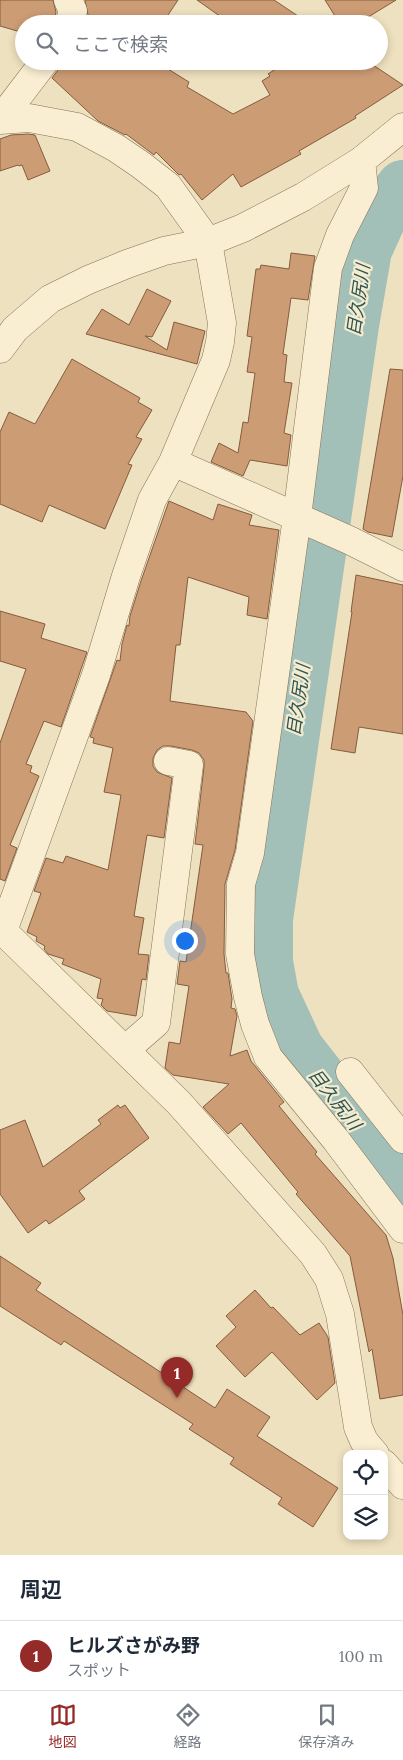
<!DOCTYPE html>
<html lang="ja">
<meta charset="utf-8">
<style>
:root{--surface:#fff;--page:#f2f2f3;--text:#1f2937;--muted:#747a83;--line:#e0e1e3;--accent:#952b28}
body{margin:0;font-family:Lora,"Noto Sans JP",serif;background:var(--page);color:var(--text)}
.controls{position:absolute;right:15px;bottom:15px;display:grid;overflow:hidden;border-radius:10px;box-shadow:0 2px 8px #0003}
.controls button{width:45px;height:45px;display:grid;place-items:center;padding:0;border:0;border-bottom:1px solid var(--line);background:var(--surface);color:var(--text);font:25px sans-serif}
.you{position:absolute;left:184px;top:940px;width:18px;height:18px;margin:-12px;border:4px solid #fff;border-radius:50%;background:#1a73e8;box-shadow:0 0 0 8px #1a73e833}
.badge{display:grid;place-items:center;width:32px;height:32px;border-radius:50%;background:var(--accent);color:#fff;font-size:16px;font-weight:700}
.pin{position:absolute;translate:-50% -41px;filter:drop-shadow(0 1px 2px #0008)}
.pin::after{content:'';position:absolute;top:26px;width:18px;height:15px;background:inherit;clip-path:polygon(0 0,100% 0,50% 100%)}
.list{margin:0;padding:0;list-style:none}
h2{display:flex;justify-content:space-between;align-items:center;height:65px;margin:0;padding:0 20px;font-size:21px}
h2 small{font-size:16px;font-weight:400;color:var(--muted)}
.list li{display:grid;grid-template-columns:32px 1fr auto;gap:15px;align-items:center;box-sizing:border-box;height:70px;padding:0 20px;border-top:1px solid var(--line)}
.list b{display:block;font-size:19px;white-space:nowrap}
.list p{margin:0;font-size:16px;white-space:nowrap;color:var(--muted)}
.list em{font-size:16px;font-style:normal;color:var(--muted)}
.icon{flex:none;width:28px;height:28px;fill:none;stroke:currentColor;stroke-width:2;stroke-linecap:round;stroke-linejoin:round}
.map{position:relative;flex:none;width:403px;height:1555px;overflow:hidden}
.search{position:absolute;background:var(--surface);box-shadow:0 2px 8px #0003;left:15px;right:15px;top:15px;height:55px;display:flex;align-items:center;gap:12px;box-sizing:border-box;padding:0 18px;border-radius:28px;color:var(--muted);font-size:19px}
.sheet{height:135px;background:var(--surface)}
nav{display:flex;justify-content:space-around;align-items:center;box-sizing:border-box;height:70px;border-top:1px solid var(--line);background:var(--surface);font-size:14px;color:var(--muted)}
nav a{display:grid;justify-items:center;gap:2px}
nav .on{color:var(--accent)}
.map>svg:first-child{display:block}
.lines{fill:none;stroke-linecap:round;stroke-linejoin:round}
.river{stroke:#a2bfb8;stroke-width:54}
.building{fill:#cc9c75;stroke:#855c3e}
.minor-casing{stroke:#867258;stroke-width:29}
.tertiary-casing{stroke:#867258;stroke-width:29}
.minor{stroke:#f9eed2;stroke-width:28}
.tertiary{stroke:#f9eed2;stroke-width:28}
.labels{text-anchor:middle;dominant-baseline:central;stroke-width:4.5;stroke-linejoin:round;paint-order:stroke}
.water-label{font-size:18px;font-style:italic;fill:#2b5654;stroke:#f5ebcf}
</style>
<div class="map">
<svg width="403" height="1555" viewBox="0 0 403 1555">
<rect width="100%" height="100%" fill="#eee1bf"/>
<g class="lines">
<!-- river -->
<path class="river" d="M403,187L379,219L365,250L352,325L266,919V962L272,995L297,1049L403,1185"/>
</g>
<!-- building -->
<path class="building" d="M0,0H53L56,12L54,24H24V33L0,26Z
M85,0H178L162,24H85L88,15Z
M197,0H274L310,24H231Z
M325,0H396L365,19L367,21L362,24H340Z
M60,61H155L189,82L187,87L233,114L270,95L262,81L270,76L268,74L288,61H367L403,85L355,116L356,118L299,151L301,154L241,187L233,174L202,200L181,174L179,175L156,152L154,155L126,134L125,135L98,121L52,78L58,70Z
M28,134L35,135L50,171L28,180L22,165L19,166L18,165L0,171V139L11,135Z
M291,253L315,256L308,300L291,298L283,354L287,355L284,382L292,383L284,433L291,435L287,466L250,460L243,476L211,462L219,443L238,453L243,422L248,423L255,373L247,372L252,337L247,336L256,269H260L261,265L289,269Z
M147,289L171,301L152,337L145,336L167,350L174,322L205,331L197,364L86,334L102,309L129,325Z
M72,359L140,398L138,402L152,410L136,437L142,439L128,464L132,465L105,529L49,505L42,522L0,504V432L9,412L35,424Z
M390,369L403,370V476L392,537L368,532L363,529Z
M169,501L213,520L218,504L252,515L249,525L279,530L267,619L247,615L249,597L188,577L180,645H176L170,701L246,712L253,721L235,850L225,884L224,954L226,973H228L232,999L231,1008L235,1009L237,1016L230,1056L247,1050L251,1061L284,1102L279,1106L317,1152L315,1154L386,1235L393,1258L403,1315V1395L380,1399L372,1349L369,1352L350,1256L296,1194L298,1192L241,1123L228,1134L203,1107L229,1084L173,1075L165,1068L169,1042L180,1044L189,986L177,984L180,961L186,962L203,845L195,844L204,767V760L199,753L192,750L171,746H163L157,750L153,758V766L157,772L172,778L164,838L147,835L134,916L144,918L138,954L149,955L146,980L142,979L136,1016L107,1011L101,1005L103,999L97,998L101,979L62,964L64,959L48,954L44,949L45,946L36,941L37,937L27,932L41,893L34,891L46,858L63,863L66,856L108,870L121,795L104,792L113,748L93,743L94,738L90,737L117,660L120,661L122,644L127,625L129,626L130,616L141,581Z
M356,575L403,585V734L359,727L355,753L331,749L352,612H351Z
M0,611L45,624L41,638L87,652L61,727L44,721L26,764L32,766L30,772L39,776L10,845L17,848L5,881L0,879V743L26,669L0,661Z
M118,1105L120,1108L125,1105L149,1138L79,1191L85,1199L49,1224L46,1220L28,1233L0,1194V1130L25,1120L43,1167L101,1124L98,1120Z
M0,1256L41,1283L36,1290L215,1408L227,1389L270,1417L257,1436L338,1488L313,1527L278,1504L282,1498L230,1464L234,1458L189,1429L193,1424L64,1341L61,1345L0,1306Z
M255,1290L271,1308L273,1307L300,1335L319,1323L328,1337L335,1383L317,1400L272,1352L245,1377L216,1346L236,1327L226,1316Z"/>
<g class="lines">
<!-- minor casing -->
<g class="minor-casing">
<path id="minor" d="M68,0L73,11L69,24
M0,120L29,118L77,127L116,148L141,165L168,186L208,242L222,323L220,342L216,360L173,462L152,500L126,576L96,675L3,931
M0,120L45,61
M361,161L364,188L340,235L328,268L297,517L250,853L241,884L240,954L248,997L255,1024L268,1057L336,1140L403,1229
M173,462L349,540L403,567
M0,931H3L179,1103L313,1254L329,1279L340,1314L358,1427L364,1441L375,1454
M125,1050L156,1023L189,765L168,761
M350,1072L403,1139
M384,1464L403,1485"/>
</g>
<!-- tertiary casing -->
<g class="tertiary-casing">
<path id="tertiary" d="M0,349L15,329L50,299L88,280L127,264L164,251L208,242L243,228L303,197L361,161L403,127"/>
</g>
<!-- minor -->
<use href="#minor" class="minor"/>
<!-- tertiary -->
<use href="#tertiary" class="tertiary"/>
</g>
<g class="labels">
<!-- water labels -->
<g class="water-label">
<text transform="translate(358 300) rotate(-82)">目久尻川</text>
<text transform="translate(298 700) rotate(-82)">目久尻川</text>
<text transform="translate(335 1099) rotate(52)">目久尻川</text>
</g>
</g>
</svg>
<div class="controls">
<button><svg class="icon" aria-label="locate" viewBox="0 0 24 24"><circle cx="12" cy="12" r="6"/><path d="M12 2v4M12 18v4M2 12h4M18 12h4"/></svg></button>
<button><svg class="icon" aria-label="layers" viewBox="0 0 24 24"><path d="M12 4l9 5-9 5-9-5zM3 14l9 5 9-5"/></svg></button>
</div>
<div class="you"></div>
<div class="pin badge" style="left:177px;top:1398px">1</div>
<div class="search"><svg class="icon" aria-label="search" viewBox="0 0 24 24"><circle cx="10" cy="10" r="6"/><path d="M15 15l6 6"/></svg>ここで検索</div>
</div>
<section class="sheet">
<h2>周辺<small></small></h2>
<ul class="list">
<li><span class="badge">1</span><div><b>ヒルズさがみ野</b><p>スポット</p></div><em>100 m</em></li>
</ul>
</section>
<nav>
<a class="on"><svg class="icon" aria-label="map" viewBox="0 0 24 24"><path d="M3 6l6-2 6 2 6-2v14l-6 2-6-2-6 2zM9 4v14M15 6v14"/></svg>地図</a>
<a><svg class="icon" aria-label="directions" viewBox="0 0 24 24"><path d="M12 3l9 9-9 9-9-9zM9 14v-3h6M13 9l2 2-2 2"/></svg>経路</a>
<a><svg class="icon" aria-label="saved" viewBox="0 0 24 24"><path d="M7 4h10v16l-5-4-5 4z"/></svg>保存済み</a>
</nav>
